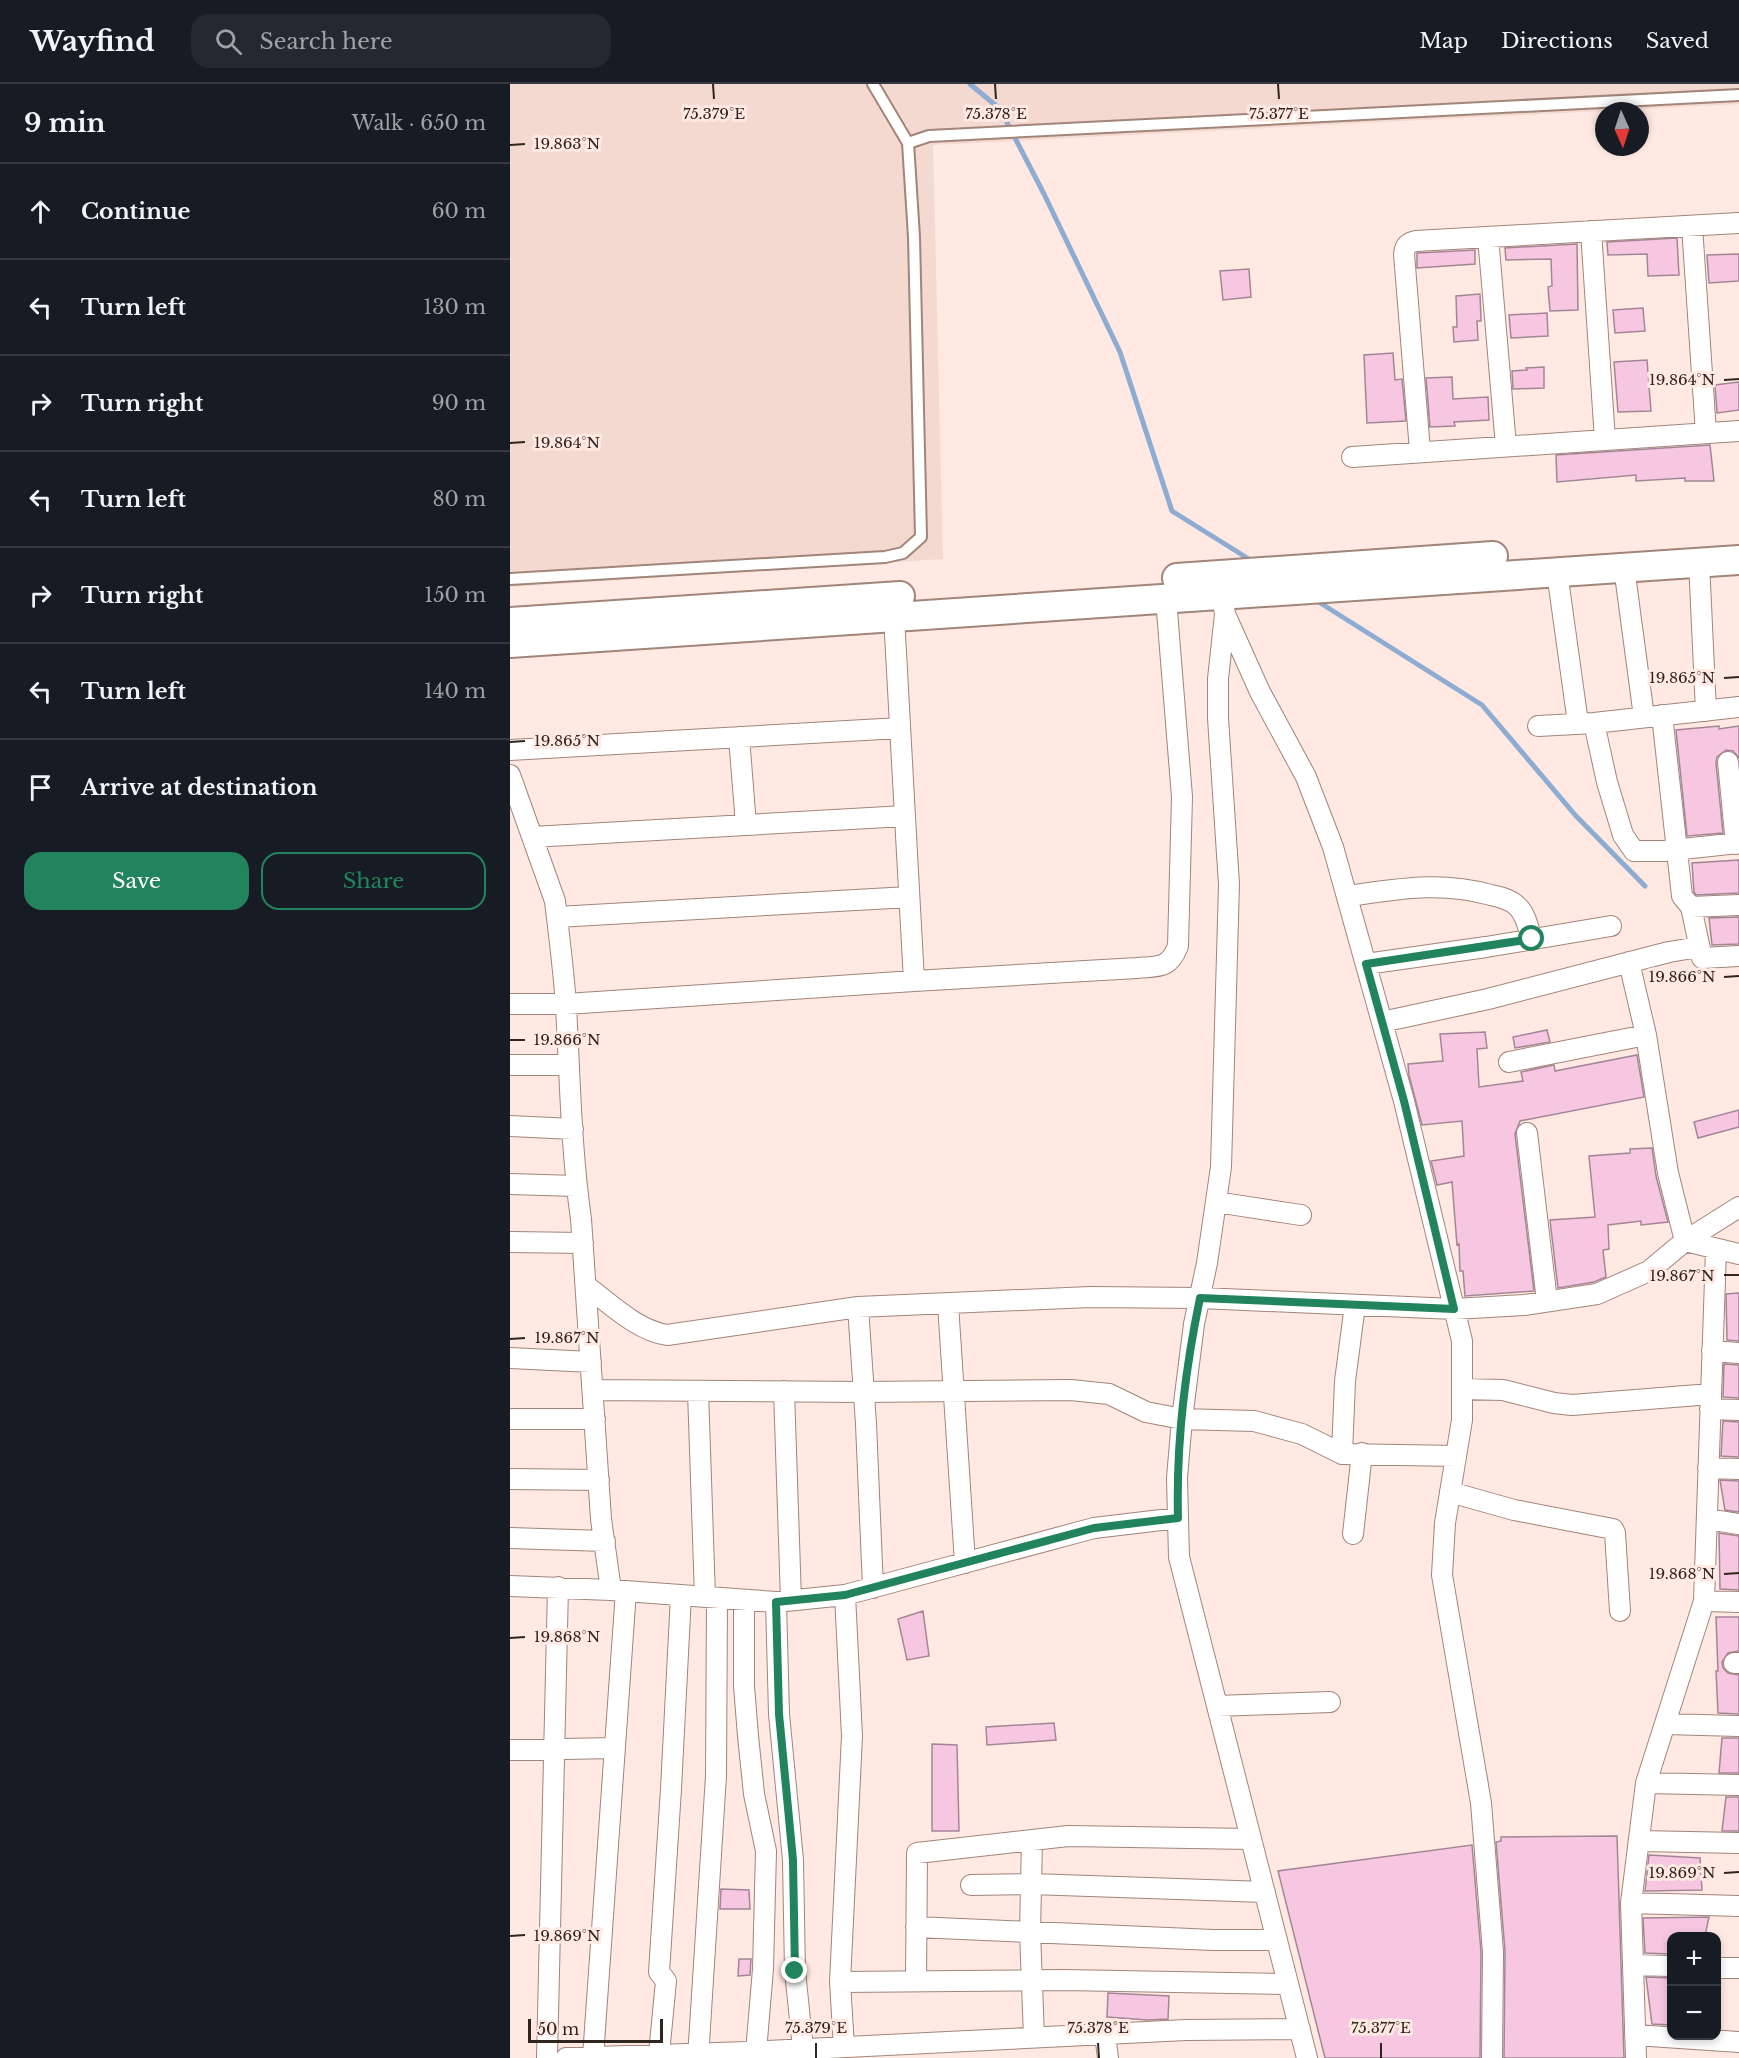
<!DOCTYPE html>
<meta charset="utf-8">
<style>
:root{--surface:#171b24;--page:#242831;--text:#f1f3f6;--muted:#9ea1a6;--line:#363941;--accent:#21845d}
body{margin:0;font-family:"Libre Baskerville",serif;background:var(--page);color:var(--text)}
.controls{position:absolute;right:18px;bottom:18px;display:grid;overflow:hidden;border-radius:12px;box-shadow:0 3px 9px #0003}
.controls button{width:54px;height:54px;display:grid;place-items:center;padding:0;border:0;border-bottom:2px solid var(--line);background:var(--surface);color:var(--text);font:30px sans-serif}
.compass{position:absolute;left:1085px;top:18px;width:54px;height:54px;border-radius:50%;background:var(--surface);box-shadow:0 3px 9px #0003;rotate:177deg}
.scale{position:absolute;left:18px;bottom:15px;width:135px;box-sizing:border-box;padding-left:6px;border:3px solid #30241f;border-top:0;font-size:16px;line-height:21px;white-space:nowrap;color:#30241f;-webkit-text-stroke:4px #ffe9e2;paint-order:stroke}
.stop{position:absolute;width:18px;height:18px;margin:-14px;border:4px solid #21845d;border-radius:50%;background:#fff}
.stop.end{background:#21845d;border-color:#fff;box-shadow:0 2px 6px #0008}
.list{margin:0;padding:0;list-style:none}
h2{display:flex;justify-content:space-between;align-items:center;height:78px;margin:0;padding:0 24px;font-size:26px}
h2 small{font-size:20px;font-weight:400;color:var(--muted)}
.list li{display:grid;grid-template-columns:39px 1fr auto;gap:18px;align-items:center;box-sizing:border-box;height:96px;padding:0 24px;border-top:2px solid var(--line)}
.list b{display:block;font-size:22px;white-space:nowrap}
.list em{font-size:20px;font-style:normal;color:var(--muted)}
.actions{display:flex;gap:12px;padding:18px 24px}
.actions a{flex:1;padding:14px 0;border:2px solid var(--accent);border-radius:18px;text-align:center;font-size:21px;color:var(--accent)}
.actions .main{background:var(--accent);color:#fff}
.icon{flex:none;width:33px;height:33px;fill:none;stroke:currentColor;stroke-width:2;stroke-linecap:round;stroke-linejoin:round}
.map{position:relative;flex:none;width:1229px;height:1974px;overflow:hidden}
header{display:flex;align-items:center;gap:36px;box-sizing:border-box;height:84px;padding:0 30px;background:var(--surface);border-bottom:2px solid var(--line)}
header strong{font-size:28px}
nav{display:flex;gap:33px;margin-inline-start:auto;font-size:21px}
.search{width:420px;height:54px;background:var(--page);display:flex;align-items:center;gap:15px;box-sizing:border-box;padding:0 21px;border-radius:18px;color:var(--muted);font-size:22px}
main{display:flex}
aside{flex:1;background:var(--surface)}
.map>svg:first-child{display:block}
.built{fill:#f3d9d0}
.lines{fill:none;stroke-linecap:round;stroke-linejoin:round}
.stream{stroke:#8eacd1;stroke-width:5}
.building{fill:#f7c7e2;stroke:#a38696;stroke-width:1.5}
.lane-casing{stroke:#a38478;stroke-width:14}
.street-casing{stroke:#a38478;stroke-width:22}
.secondary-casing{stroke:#a38478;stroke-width:32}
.lane{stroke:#fff;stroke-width:10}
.street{stroke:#fff;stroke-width:20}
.secondary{stroke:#fff;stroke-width:28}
.route{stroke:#21845d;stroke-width:8}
.ticks{fill:none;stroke:#30241f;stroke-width:2}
.ticks-label{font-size:15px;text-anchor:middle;fill:#30241f;stroke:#ffe9e2;stroke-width:6;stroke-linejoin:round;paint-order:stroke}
</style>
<header>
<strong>Wayfind</strong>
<div class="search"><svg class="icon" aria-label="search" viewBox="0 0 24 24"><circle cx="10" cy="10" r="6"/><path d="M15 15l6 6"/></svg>Search here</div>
<nav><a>Map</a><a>Directions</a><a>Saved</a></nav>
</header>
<main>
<aside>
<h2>9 min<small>Walk · 650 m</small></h2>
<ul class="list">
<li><svg class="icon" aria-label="ahead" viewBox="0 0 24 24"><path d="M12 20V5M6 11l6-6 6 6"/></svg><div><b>Continue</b></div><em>60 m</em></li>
<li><svg class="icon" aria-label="left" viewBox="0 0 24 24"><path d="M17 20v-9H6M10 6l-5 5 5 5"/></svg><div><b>Turn left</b></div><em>130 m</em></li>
<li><svg class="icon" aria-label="right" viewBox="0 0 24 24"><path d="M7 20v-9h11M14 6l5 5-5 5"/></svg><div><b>Turn right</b></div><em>90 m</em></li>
<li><svg class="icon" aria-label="left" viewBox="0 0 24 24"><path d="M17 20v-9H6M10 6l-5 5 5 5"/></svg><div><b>Turn left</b></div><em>80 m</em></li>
<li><svg class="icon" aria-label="right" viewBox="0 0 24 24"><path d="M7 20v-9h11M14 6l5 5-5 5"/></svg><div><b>Turn right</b></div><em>150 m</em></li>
<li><svg class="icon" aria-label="left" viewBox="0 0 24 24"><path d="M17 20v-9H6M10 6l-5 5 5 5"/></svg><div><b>Turn left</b></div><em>140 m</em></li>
<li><svg class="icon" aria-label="arrive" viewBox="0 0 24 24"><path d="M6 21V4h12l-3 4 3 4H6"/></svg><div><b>Arrive at destination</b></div></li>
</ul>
<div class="actions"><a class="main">Save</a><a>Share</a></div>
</aside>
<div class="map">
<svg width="1229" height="1974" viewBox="0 0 1229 1974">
<rect width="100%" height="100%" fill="#ffe9e2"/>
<!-- built -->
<path class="built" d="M0,0H1229V20L423,61L433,475L0,503Z"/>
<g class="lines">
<!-- stream -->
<path class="stream" d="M460,0L490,25L534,110L610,268L662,427L742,477
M804,515L972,621L1066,732L1135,802"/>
</g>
<!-- building -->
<path class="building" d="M1167,154L1169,191L1138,192L1137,170L1098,171L1097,158Z
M1067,160L1068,226L1040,227L1038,203L1042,202L1041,175L996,176L995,164Z
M965,166V180L907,184V169Z
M1229,170V197L1199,199L1197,171Z
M739,185L741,213L713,216L710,187Z
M970,210L971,237H967L968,256L944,258L943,243H947L946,212Z
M1133,224L1135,247L1105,249L1103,226Z
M1037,229L1038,252L1001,254L999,231Z
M883,269L885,296L892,295L896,337L857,339L854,271Z
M1137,276L1141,327L1108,328L1104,278Z
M1034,283V304L1003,305L1002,287L1017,286L1016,284Z
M942,293L943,315L978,313L979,336L944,338L945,342L920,343L916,294Z
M1229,298V326L1207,329L1205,301Z
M1200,361L1204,397H1175V394L1126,397V391L1047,398L1046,371Z
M1209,642V645L1229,642V674L1223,667L1216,666L1207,673L1206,679L1213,749L1177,752L1166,646Z
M1229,776V809L1186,811L1184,808L1182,779Z
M1229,833V860L1202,861L1199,834Z
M1037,946L1040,958L1005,964L1003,953Z
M975,948L977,964L967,965L969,1003L1013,997L1011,988L1044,981L1045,987L1127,971L1134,1013L1010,1037L1005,1050L1024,1207L955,1212L953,1187H950L949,1160L947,1161L942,1098L927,1101L921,1077L954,1072L952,1037L912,1041L899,991L898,980L933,977L930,950Z
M1229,1026V1043L1188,1054L1184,1038Z
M1142,1064L1146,1092L1158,1138L1131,1141V1137L1098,1141L1099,1165L1093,1166L1096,1193L1084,1198L1048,1204L1040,1136L1085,1133L1079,1072L1120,1069V1065Z
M1229,1209V1257L1217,1256L1216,1210Z
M1214,1280L1229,1281V1314L1213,1313Z
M1213,1337L1229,1338V1373L1211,1372Z
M1210,1396L1229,1397V1428L1215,1426Z
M1209,1449L1229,1452V1506L1210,1505Z
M413,1527L419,1572L397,1576L388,1535Z
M1206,1533H1229V1567L1218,1569L1212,1578L1213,1584L1218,1589L1229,1591V1630L1208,1629L1206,1587H1208Z
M544,1639L546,1656L477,1661L476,1643Z
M1212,1654H1229V1689H1209Z
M422,1660L447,1661L449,1747H422Z
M1216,1713H1229V1747H1212Z
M1107,1752L1114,1974H994L995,1867L986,1758L991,1757V1753Z
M962,1761L971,1868L970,1974H815L768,1787Z
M1139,1771L1190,1774L1192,1806L1135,1807Z
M211,1805L239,1806L240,1825H210Z
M1199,1833L1195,1852H1161V1870L1135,1869L1133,1834Z
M229,1875H241L240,1891L228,1892Z
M1136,1893L1161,1894V1941L1142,1940Z
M598,1909L659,1912L658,1935L638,1936L597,1933Z"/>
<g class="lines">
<!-- lane casing -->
<g class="lane-casing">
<path id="lane" d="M398,59L419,52L1229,11
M0,495L375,473L393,469L411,453L404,153L398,59L363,0"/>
</g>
<!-- street casing -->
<g class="street-casing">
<path id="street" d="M1182,142L1196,349
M1081,147L1095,356
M978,153L996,362
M910,367L894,170C895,161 898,159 906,157L1229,139
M842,373L1229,347
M1189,478L1196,627
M1114,483L1134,633
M1047,488L1068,639
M710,500L715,530L750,608L796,693L823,763L894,1017L952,1257V1336L935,1439L932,1491L971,1719L983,1868L982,1974
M715,530L708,595V634L719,800L711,1083L697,1179L684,1240L672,1335L667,1394L669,1473L797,1974
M384,532L404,897
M1152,631L1172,812L1181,823L1192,874L1229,872
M1084,639L1097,698L1113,751L1124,767H1154L1229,759
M1028,642L1084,639L1229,623
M229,653L236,741
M0,666L390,644
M1218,678L1226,760
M0,691L45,817C49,852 54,888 56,923C60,994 61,1065 71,1135L91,1435L101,1506
M22,753L395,732
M838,812C890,805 929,797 981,811C990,813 1000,815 1007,822C1016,830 1018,844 1022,855
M1181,823L1229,821
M47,833L399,813
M1119,878L1136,951L1158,1089L1175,1157L1229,1170
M856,880L976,863L1101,842
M0,920H56L404,897L627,884C649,882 659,885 668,862L672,713L656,515
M872,938L978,915L1159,868L1189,863
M999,978L1136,951
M0,981H59
M0,1042L63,1045
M1017,1049L1037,1217
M0,1100L66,1102
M706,1118L791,1131
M0,1158L73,1159
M76,1202C100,1219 126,1246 157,1251L348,1223
M438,1220L455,1479
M1202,1267L1229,1269
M0,1274L81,1278
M952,1305L993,1306L1044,1319L1062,1321L1201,1310
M83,1306L353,1308L561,1306L599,1310L636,1328L672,1335L744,1337L792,1350L832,1370L946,1372
M188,1307L195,1513
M274,1307L281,1516
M1200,1325L1229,1326
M0,1335H85
M832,1370L835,1297L845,1221
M1198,1384L1229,1385
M0,1395L89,1396
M940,1408L1004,1426L1103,1445L1105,1449L1110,1527
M1197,1435L1229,1440
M843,1450L852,1369
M0,1454L95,1457
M0,1502L101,1506L266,1518L335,1511L584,1444L668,1434
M363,1504L356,1340L348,1223L580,1213L690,1214L944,1225L1014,1221L1087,1210L1139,1187L1175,1157L1229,1123
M234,1516V1602L238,1652L244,1710L256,1767L253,1885L246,1968
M1194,1517L1229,1518
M266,1518L269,1630L283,1776L285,1887L293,1965
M1224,1579H1229
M707,1622L820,1618
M1155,1640L1229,1642
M0,1666L105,1664
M1136,1699L1229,1701
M522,1756L520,1848L524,1953
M1129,1757L1229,1759
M461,1801L521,1800L755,1808
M1121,1819L1229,1822
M406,1843L703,1856H767
M1123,1881L1162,1882
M1206,1884H1229
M406,1897L407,1769L558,1752L741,1755
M330,1898L553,1896L778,1900
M595,1950L598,1974
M1125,1951L1229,1958
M334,1963L330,1898L342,1652L335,1511
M149,1970L156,1897L149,1888L161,1705L171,1511
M83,1973L116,1507
M37,1974L48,1503
M56,1974L237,1968L676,1946L790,1945
M188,1974L206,1692L207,1514
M1126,1974L1121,1819L1136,1699L1194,1517L1206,1166"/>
</g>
<!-- secondary casing -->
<g class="secondary-casing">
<path id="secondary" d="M667,494L983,472
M0,538L390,512
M0,559L1229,476"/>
</g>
<!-- lane -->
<use href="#lane" class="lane"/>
<!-- street -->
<use href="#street" class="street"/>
<!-- secondary -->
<use href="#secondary" class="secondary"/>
</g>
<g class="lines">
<!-- route -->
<path class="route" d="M285,1887L283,1776L269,1630L266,1518L335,1511L584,1444L668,1434C666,1361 675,1286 690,1214L944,1225L894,1017L856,880L1022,855"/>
</g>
<!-- ticks -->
<path class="ticks" d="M203,0L204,15M485,0L486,15M768,0L769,15M0,61L15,60M1214,296L1229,295M0,359L15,358M1214,594L1229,593M0,658L15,657M1214,893L1229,892M0,956H15M1214,1191H1229M0,1255L15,1254M1214,1490L1229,1489M0,1554L15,1553M1214,1789L1229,1788M0,1852L15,1851M306,1959V1974M588,1959L589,1974M871,1959V1974"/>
<g class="ticks-label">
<text x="204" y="35">75.379°E</text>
<text x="486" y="35">75.378°E</text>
<text x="769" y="35">75.377°E</text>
<text x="57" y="65">19.863°N</text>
<text x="1172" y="301">19.864°N</text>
<text x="57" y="364">19.864°N</text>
<text x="1172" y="599">19.865°N</text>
<text x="57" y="662">19.865°N</text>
<text x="1172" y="898">19.866°N</text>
<text x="57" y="961">19.866°N</text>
<text x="1172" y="1197">19.867°N</text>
<text x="57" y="1259">19.867°N</text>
<text x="1172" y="1495">19.868°N</text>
<text x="57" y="1558">19.868°N</text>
<text x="1172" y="1794">19.869°N</text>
<text x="57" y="1857">19.869°N</text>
<text x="306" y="1949">75.379°E</text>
<text x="588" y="1949">75.378°E</text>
<text x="871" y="1949">75.377°E</text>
</g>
</svg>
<div class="controls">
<button>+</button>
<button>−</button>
</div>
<svg class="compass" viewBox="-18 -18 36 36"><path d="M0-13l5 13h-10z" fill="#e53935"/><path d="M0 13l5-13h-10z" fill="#9ea1a6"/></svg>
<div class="scale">50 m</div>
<div class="stop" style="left:1022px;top:855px"></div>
<div class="stop end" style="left:285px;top:1887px"></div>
</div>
</main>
